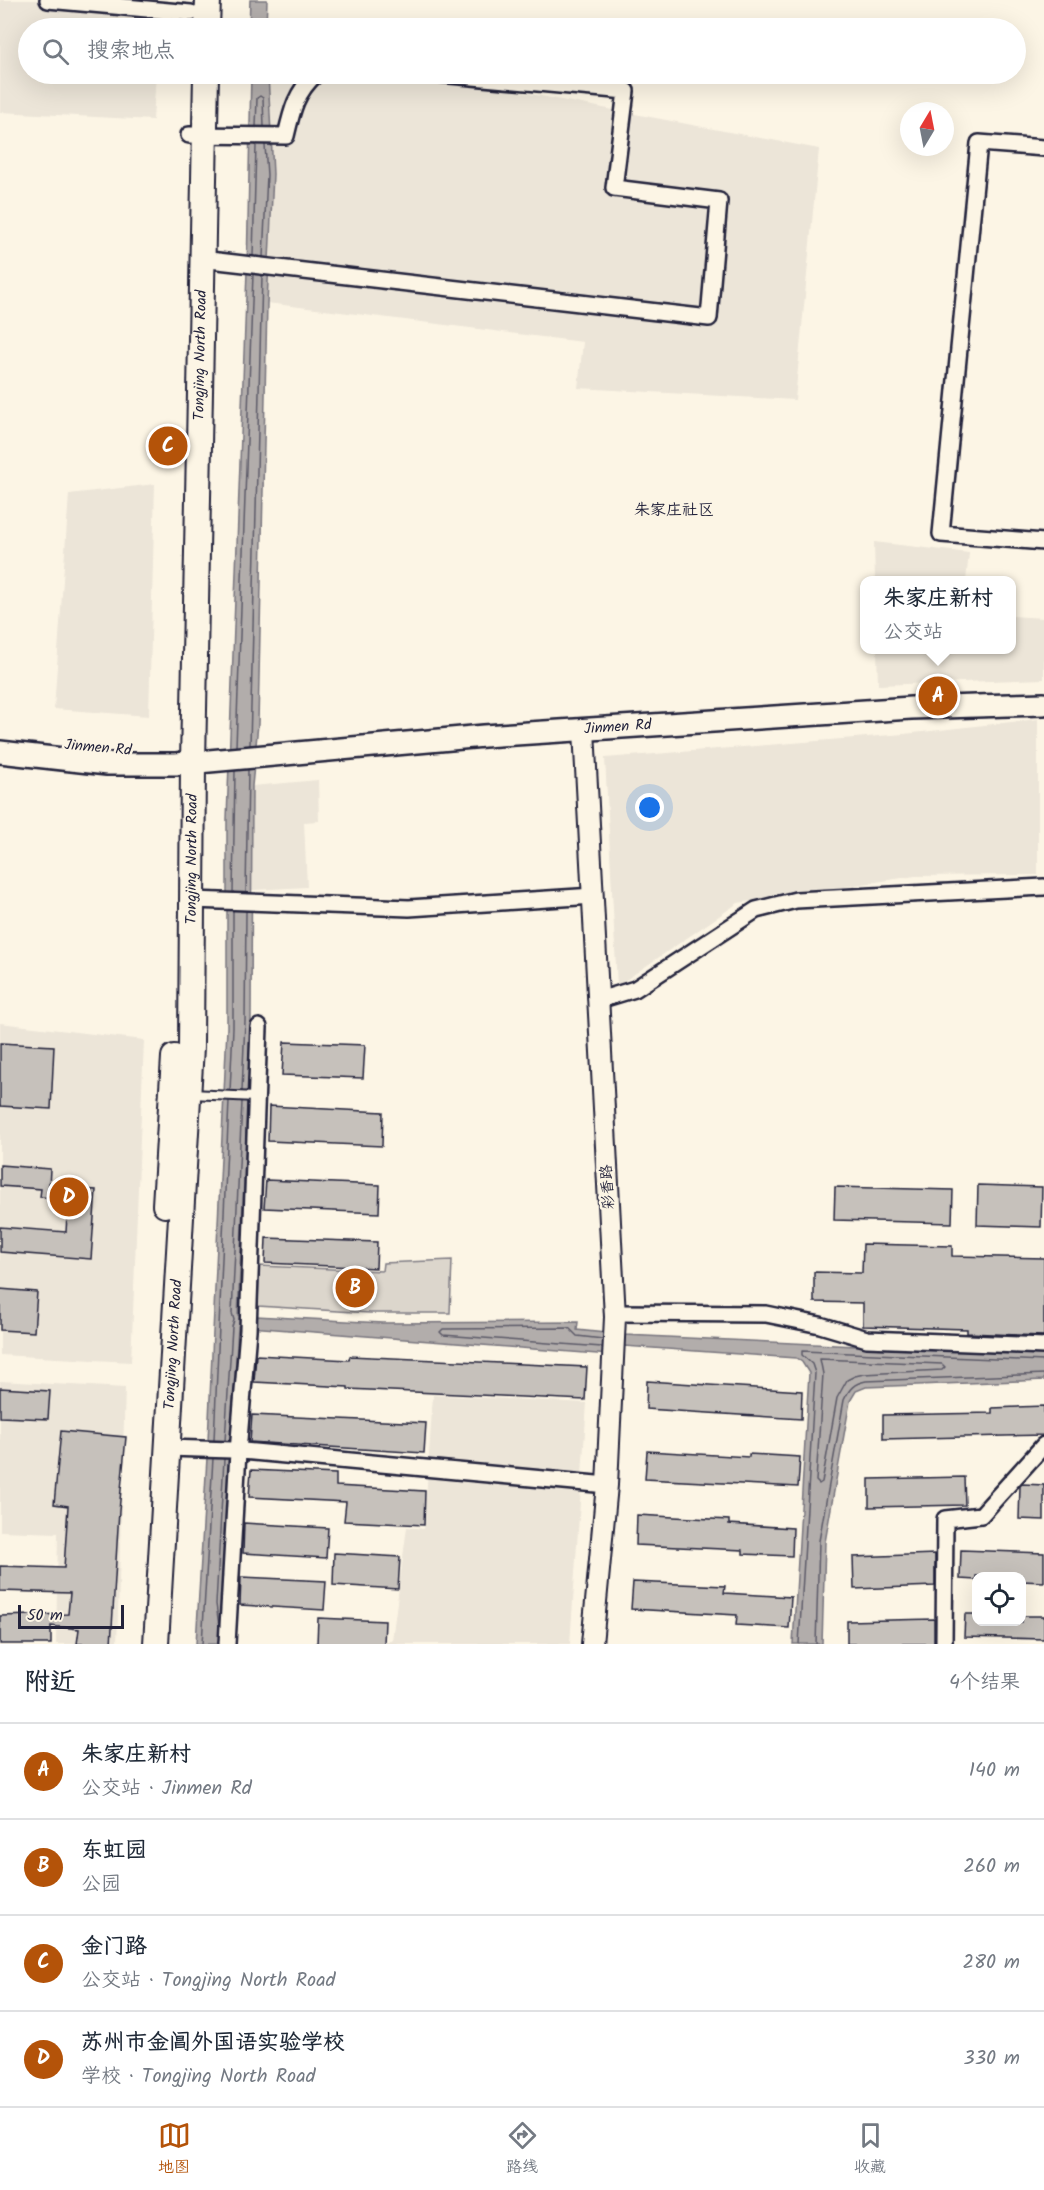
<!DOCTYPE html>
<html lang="zh">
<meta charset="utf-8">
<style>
:root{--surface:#fff;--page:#f6f6f7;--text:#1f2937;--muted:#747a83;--line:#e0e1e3;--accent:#b45309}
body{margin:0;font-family:Kalam,"LXGW WenKai TC",sans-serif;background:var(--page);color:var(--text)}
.controls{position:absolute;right:18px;bottom:18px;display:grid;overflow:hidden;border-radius:12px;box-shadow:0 6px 24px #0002}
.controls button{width:54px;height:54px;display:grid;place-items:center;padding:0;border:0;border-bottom:2px solid var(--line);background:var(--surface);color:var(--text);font:30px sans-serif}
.compass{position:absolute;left:900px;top:102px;width:54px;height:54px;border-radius:50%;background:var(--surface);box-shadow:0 6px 24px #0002;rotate:10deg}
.scale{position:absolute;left:18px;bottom:15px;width:106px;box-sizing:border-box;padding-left:6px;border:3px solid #22223b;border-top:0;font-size:16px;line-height:21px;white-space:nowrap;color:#22223b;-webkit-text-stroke:4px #fcf5e5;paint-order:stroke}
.you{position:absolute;left:650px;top:808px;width:21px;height:21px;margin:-15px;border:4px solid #fff;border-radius:50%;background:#1a73e8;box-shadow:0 0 0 9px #1a73e833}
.badge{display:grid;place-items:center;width:39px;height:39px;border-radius:50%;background:var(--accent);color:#fff;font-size:20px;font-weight:700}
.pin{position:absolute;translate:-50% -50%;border:3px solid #fff;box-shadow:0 2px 6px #0006}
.popup{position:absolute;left:860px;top:576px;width:156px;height:78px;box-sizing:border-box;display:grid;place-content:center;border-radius:12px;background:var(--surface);filter:drop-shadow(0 2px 4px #0005);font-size:20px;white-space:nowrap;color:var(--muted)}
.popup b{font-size:22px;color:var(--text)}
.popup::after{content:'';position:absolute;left:50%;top:100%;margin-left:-12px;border:12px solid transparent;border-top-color:var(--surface)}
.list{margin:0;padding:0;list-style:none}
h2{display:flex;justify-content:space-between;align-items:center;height:78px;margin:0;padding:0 24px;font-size:26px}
h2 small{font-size:20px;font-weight:400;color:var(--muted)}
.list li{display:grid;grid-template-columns:39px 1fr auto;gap:18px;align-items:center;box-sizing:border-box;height:96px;padding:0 24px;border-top:2px solid var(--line)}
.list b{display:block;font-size:22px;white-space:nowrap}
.list p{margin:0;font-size:20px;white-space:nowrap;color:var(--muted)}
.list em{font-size:20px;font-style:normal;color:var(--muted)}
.icon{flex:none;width:33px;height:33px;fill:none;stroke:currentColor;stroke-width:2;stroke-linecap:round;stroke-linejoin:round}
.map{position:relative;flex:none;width:1044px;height:1644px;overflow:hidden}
.search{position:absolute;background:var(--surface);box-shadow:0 6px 24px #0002;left:18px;right:18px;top:18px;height:66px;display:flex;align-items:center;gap:15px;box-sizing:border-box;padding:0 21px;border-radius:33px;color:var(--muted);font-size:22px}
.sheet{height:462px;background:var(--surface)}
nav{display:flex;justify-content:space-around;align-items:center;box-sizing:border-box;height:84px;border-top:2px solid var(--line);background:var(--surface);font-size:16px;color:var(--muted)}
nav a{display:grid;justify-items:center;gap:3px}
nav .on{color:var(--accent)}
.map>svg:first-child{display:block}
.built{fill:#ece5d8}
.green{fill:#dcd6cc;stroke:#7f7c84;stroke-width:1.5}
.water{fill:#b2adab;stroke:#78757e;stroke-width:1.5}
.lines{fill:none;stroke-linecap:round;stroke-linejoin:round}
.shore{stroke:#5c5a68;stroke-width:1.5}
.building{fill:#c6c1bb;stroke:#22223b;stroke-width:1.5}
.service-casing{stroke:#22223b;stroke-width:12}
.minor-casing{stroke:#22223b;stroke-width:20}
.tertiary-casing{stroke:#22223b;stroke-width:24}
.secondary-casing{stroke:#22223b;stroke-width:26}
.primary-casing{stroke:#22223b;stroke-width:28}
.service{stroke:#fcf5e5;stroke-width:8}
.minor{stroke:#fcf5e5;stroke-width:15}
.tertiary{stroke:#fcf5e5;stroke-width:20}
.secondary{stroke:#fcf5e5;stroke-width:21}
.primary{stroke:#fcf5e5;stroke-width:24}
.labels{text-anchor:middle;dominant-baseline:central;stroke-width:5;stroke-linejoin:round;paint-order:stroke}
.street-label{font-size:15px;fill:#22223b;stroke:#fcf5e5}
.neighbourhood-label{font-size:16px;fill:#22223b;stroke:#fcf5e5}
</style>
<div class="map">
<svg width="1044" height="1644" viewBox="0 0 1044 1644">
<rect width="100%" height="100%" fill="#fcf5e5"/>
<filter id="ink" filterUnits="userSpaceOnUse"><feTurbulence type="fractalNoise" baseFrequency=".0167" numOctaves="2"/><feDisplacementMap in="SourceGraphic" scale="12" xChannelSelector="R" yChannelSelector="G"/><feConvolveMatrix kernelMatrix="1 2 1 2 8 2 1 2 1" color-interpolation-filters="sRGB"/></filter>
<g filter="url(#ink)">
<!-- built -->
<path class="built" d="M0,0H161L159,28H28V74H156L153,120L0,112Z
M268,74H424L819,149L795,400L578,388L583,342L267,303L273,174Z
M155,484L149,716L54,709L69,494Z
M874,542L969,553L966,580H875Z
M1012,616L1044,618V679L878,685L877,650H1012Z
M1038,719V875L915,876L738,903L617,986L605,758L904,734Z
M318,780L319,821L304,822L307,887L252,890V786Z
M0,1023L144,1040L131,1362L0,1355Z
M0,1381L125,1388L117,1644H56L58,1533L0,1531Z
M433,1395L587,1403L570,1644H381L392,1640L407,1527L424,1529Z"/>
<!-- green -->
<path class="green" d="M452,1260L450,1313H370L258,1306L259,1266L382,1271L383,1263Z"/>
<!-- water -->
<path class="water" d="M250,0H267L266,28H249Z
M251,74H268L273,174L267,303L258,724L252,786L251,1022L238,1315L382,1323L578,1322L577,1330L625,1335L1044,1355V1380L866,1387L856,1391L850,1401L825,1542L822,1644H793L809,1373L802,1362L796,1358L624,1346L623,1356L238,1326L222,1604L226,1644H196L208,1441L227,1028V819L247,271Z"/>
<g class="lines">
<!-- shore -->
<path class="shore" d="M256,127L257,98L260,96L263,98L264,127
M253,256L256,145
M263,257L267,175L265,145
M250,745L262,275
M236,747L253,274
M233,893L235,771
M246,893L248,770
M230,1091L233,1028V911
M242,1091L245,1021L246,911
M602,1347L443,1335L440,1332L443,1329L569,1328L577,1336L603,1339
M820,1359L942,1364L945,1367L942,1370L864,1374L855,1376L847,1380L837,1398L822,1482L819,1484L816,1481L823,1374Z
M214,1440L229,1101
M225,1441L232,1327L234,1320L232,1313L242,1102
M219,1626L216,1604L224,1459
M202,1644L213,1458
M799,1644L815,1373L812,1364L802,1355V1351L1044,1361
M816,1644L819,1541L844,1400C849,1389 854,1383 866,1381L1044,1374"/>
</g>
<!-- building -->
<path class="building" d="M284,1042L365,1045L363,1078L282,1075Z
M0,1043L54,1046L51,1109L0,1106Z
M269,1106L383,1112L382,1146L268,1141Z
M0,1165L50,1169L49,1187L96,1190L91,1259L0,1252V1227L66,1232L68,1199L40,1197L41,1189L0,1186Z
M266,1180L380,1185L379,1213L264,1208Z
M978,1185L1042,1187L1041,1227L977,1225Z
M835,1187L953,1190L952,1223L834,1220Z
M266,1238L377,1242L376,1268L265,1263Z
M863,1244L952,1246V1256L1044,1258V1336L967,1333V1329L863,1326V1303L814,1302V1272L862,1273Z
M0,1289L37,1292L34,1332L0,1330Z
M256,1355L349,1360L350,1356L587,1367L585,1400L348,1389V1387L254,1382Z
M647,1381L802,1391L801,1419L646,1409Z
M0,1388L50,1391L48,1419L0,1417Z
M1044,1406V1435L883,1439V1415L992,1413V1408Z
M252,1415L426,1423L424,1453L250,1442Z
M61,1431L126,1437L119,1511L111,1644H77L79,1629L51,1626V1644H0V1616L68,1614L70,1593L0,1591V1566L64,1568L68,1506L54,1504Z
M647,1451L749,1457V1454L800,1457L798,1487L645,1479Z
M251,1470L336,1474V1486L425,1491L424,1525L344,1521L346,1502L249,1497Z
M964,1477L965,1505L869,1507V1479Z
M1022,1484L1044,1485V1520L1019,1519L1020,1486Z
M637,1515L729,1520V1524L793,1528L792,1556L743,1554V1550L636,1545Z
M244,1523L328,1528L326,1558L243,1553Z
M961,1550L1044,1553V1582L1022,1581V1576H976V1580L960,1579Z
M334,1553L400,1557L398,1589L333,1585Z
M935,1554V1586L854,1589L853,1557Z
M241,1577L326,1581L324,1610L240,1605Z
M633,1582L725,1586L724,1593L791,1597L789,1628L736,1625L737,1615L631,1609Z
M965,1614H976V1622H1022V1616H1044V1639L964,1637Z
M318,1618L385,1621L384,1644H317Z
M934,1619V1644H847V1621Z"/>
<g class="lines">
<!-- service casing -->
<g class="service-casing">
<path id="service" d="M191,1094L256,1097"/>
</g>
<!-- minor casing -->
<g class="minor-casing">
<path id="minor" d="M48,0L191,13
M189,135L286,136C292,110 296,92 316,74
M1044,148L979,143L941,534L1044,542
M201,259L709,318L719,201L614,188L626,91L439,74
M192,900L409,908L594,896
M599,1000L635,989L756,910L796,900L1044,887
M615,1313L766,1314L820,1325L867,1339L1044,1346
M167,1448L232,1450L607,1485
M227,1644L238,1452L248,1330L259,1027
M944,1644L945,1519L981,1515L1044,1445"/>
</g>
<!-- tertiary casing -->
<g class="tertiary-casing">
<path id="tertiary" d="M584,730L615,1317L607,1485L592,1644"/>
</g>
<!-- secondary casing -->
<g class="secondary-casing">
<g id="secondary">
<path id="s1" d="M0,752L107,764H176L484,736L911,708L1044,704"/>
</g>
</g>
<!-- primary casing -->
<g class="primary-casing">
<g id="primary">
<path d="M207,28L208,0"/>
<path d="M165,1205L174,1057"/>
<path id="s2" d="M156,1644L191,1047L193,763L206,74"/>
</g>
</g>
<!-- service -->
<use href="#service" class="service"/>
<!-- minor -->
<use href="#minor" class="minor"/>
<!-- tertiary -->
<use href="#tertiary" class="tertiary"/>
<!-- secondary -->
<use href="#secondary" class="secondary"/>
<!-- primary -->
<use href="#primary" class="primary"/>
</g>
</g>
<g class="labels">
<!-- street labels -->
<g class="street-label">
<text stroke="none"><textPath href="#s2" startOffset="1290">Tongjing North Road</textPath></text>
<text stroke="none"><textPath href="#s1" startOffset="620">Jinmen Rd</textPath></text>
<text transform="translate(98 748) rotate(5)">Jinmen Rd</text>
<text stroke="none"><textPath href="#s2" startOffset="786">Tongjing North Road</textPath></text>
<text transform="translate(608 1187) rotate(-93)">彩香路</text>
<text stroke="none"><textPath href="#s2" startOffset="300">Tongjing North Road</textPath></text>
</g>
<!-- neighbourhood labels -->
<g class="neighbourhood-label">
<text x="674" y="510">朱家庄社区</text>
</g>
</g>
</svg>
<div class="controls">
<button><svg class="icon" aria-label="locate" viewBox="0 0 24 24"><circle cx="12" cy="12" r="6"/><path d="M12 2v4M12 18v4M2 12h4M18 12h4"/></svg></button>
</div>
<svg class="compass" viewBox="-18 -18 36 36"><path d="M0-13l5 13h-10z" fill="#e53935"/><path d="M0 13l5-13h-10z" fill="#747a83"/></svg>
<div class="scale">50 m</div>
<div class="you"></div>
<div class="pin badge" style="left:938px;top:696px">A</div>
<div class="popup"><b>朱家庄新村</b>公交站</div>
<div class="pin badge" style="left:355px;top:1288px">B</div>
<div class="pin badge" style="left:168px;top:446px">C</div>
<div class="pin badge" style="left:69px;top:1197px">D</div>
<div class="search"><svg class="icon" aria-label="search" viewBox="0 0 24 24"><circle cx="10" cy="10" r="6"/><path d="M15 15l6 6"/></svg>搜索地点</div>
</div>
<section class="sheet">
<h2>附近<small>4个结果</small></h2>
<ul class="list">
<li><span class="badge">A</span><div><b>朱家庄新村</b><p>公交站 · Jinmen Rd</p></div><em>140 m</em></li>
<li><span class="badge">B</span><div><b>东虹园</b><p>公园</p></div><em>260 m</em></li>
<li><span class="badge">C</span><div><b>金门路</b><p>公交站 · Tongjing North Road</p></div><em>280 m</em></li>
<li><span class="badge">D</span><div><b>苏州市金阊外国语实验学校</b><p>学校 · Tongjing North Road</p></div><em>330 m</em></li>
</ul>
</section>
<nav>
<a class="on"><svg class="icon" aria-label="map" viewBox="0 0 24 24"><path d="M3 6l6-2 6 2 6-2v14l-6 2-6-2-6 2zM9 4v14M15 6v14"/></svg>地图</a>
<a><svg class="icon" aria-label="directions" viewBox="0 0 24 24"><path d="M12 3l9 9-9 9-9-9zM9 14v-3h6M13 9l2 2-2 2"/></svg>路线</a>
<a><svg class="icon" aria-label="saved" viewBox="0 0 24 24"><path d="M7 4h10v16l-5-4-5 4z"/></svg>收藏</a>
</nav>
